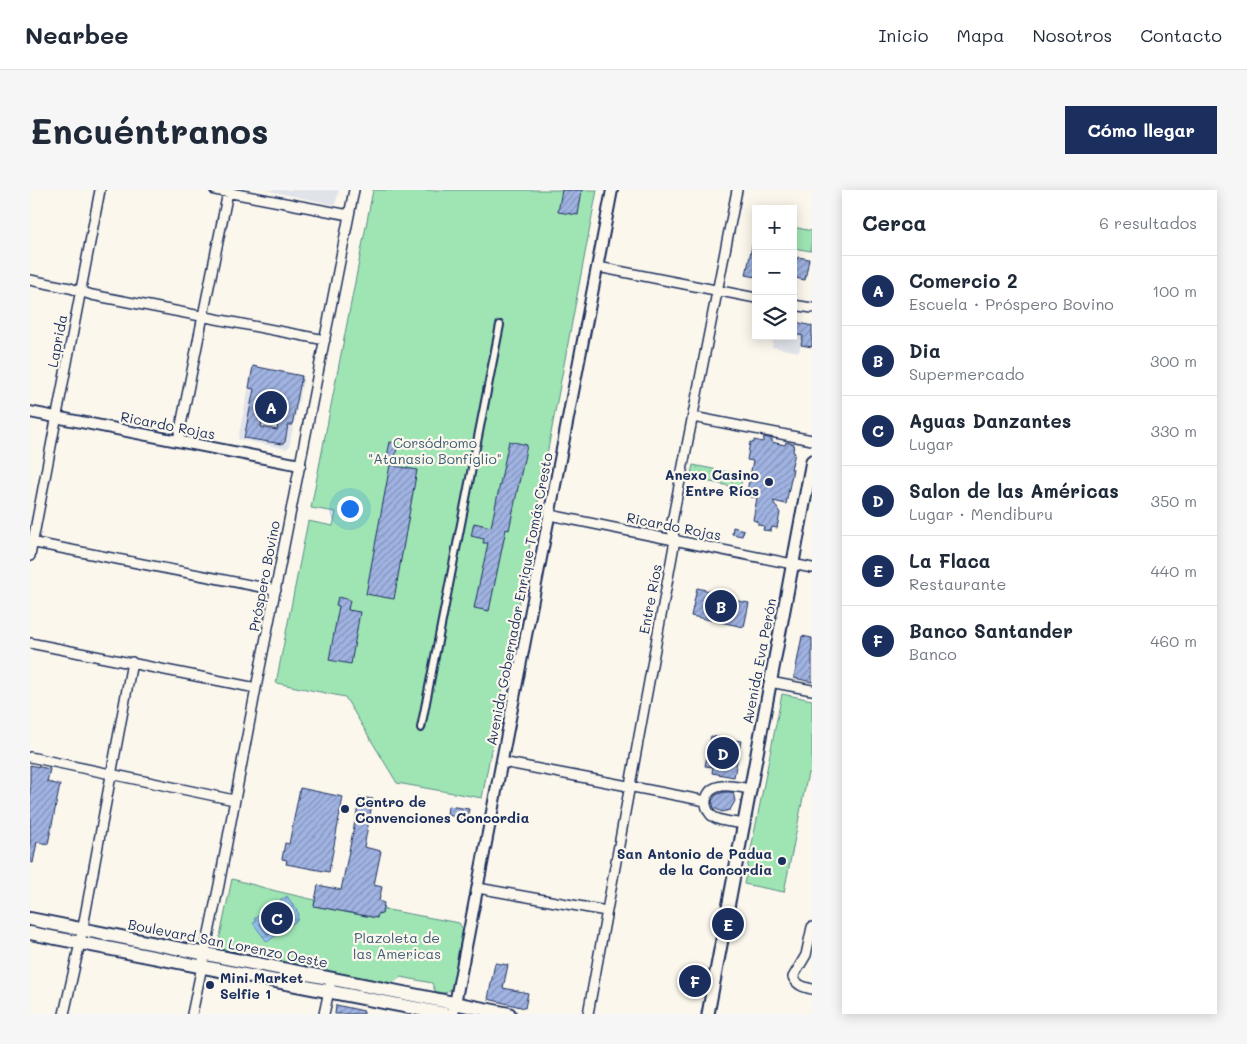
<!DOCTYPE html>
<html lang="es">
<meta charset="utf-8">
<style>
:root{--surface:#fff;--page:#f6f6f7;--text:#1f2937;--muted:#747a83;--line:#e0e1e3;--accent:#1b2f5e}
body{margin:0;font-family:Mali,sans-serif;background:var(--page);color:var(--text)}
.controls{position:absolute;right:15px;top:15px;display:grid;overflow:hidden;border-radius:0px;box-shadow:0 2px 12px #0003}
.controls button{width:45px;height:45px;display:grid;place-items:center;padding:0;border:0;border-bottom:1px solid var(--line);background:var(--surface);color:var(--text);font:25px sans-serif}
.you{position:absolute;left:319px;top:318px;width:18px;height:18px;margin:-12px;border:4px solid #fff;border-radius:50%;background:#1a73e8;box-shadow:0 0 0 8px #1a73e833}
.badge{display:grid;place-items:center;width:32px;height:32px;border-radius:50%;background:var(--accent);color:#fff;font-size:16px;font-weight:700}
.pin{position:absolute;translate:-50% -50%;border:2px solid #fff;box-shadow:0 1px 5px #0006}
.list{margin:0;padding:0;list-style:none}
h2{display:flex;justify-content:space-between;align-items:center;height:65px;margin:0;padding:0 20px;font-size:21px}
h2 small{font-size:16px;font-weight:400;color:var(--muted)}
.list li{display:grid;grid-template-columns:32px 1fr auto;gap:15px;align-items:center;box-sizing:border-box;height:70px;padding:0 20px;border-top:1px solid var(--line)}
.list b{display:block;font-size:19px;white-space:nowrap}
.list p{margin:0;font-size:16px;white-space:nowrap;color:var(--muted)}
.list em{font-size:16px;font-style:normal;color:var(--muted)}
.icon{flex:none;width:28px;height:28px;fill:none;stroke:currentColor;stroke-width:2;stroke-linecap:round;stroke-linejoin:round}
.map{position:relative;flex:none;width:782px;height:824px;overflow:hidden;border-radius:0px}
header{display:flex;align-items:center;gap:30px;box-sizing:border-box;height:70px;padding:0 25px;background:var(--surface);border-bottom:1px solid var(--line)}
header strong{font-size:24px}
nav{display:flex;gap:28px;margin-inline-start:auto;font-size:18px}
.intro{display:flex;align-items:center;justify-content:space-between;box-sizing:border-box;height:120px;padding:0 30px}
h1{margin:0;font-size:35px}
.button{padding:12px 22px;border-radius:0px;background:var(--accent);color:#fff;font-size:18px;font-weight:700}
main{display:flex;gap:30px;padding:0 30px}
aside{flex:1;background:var(--surface);border-radius:0px;box-shadow:0 2px 12px #0003}
.map>svg:first-child{display:block}
.built{fill:#e0e3e9}
.grass{fill:url(#grass-dots);stroke:#5c8a88}
.park{fill:#9ee5b3;stroke:#5c8a88}
.water{fill:url(#water-waves);stroke:#6487b5}
.lines{fill:none;stroke-linecap:round;stroke-linejoin:round}
.shore{stroke:#4c6a98;stroke-width:1}
.building{fill:url(#building-hatch);stroke:#1b2f5e;fill-rule:evenodd}
.pedestrian-casing{stroke:#1b2f5e;stroke-width:10}
.minor-casing{stroke:#1b2f5e;stroke-width:12}
.tertiary-casing{stroke:#1b2f5e;stroke-width:14}
.secondary-casing{stroke:#1b2f5e;stroke-width:15}
.primary-casing{stroke:#1b2f5e;stroke-width:16}
.pedestrian{stroke:#fbf7ec;stroke-width:6}
.minor{stroke:#fbf7ec;stroke-width:9}
.tertiary{stroke:#fbf7ec;stroke-width:10}
.secondary{stroke:#fbf7ec;stroke-width:11}
.primary{stroke:#fbf7ec;stroke-width:12}
.poi-dot{fill:#1b2f5e;stroke:#fbf7ec;stroke-width:2}
.labels{text-anchor:middle;dominant-baseline:central;stroke-width:4.5;stroke-linejoin:round;paint-order:stroke}
.street-label{font-size:14px;fill:#1b2f5e;stroke:#fbf7ec}
.park-label{font-size:14px;fill:#3c5c73;stroke:#fbf7ec}
.poi-label{font-size:14px;font-weight:bold;fill:#1b2f5e;stroke:#fbf7ec;text-anchor:end}
</style>
<header>
<strong>Nearbee</strong>
<nav><a>Inicio</a><a>Mapa</a><a>Nosotros</a><a>Contacto</a></nav>
</header>
<div class="intro"><h1>Encuéntranos</h1><a class="button">Cómo llegar</a></div>
<main>
<div class="map">
<svg width="782" height="824" viewBox="0 0 782 824">
<defs>
<pattern id="grass-dots" width="8" height="8" patternUnits="userSpaceOnUse" patternTransform="scale(1.25)"><rect width="8" height="8" fill="#9ee5b3"/><path d="M2 2h.1M6 6h.1" fill="none" stroke="#88c59c" stroke-width="1.8" stroke-linecap="round"/></pattern>
<pattern id="water-waves" width="16" height="10" patternUnits="userSpaceOnUse" patternTransform="scale(1.25)"><rect width="16" height="10" fill="#95c2ef"/><path d="M0 5q4-4 8 0t8 0" fill="none" stroke="#799ec5"/></pattern>
<pattern id="building-hatch" width="6" height="6" patternUnits="userSpaceOnUse" patternTransform="scale(1.25)"><rect width="6" height="6" fill="#a0b3e1"/><path d="M-1 1l2-2M0 6l6-6M5 7l2-2" fill="none" stroke="#8292ba"/></pattern>
</defs>
<rect width="100%" height="100%" fill="#fbf7ec"/>
<filter id="ink" filterUnits="userSpaceOnUse"><feTurbulence type="fractalNoise" baseFrequency=".02" numOctaves="2"/><feDisplacementMap in="SourceGraphic" scale="10" xChannelSelector="R" yChannelSelector="G"/><feConvolveMatrix kernelMatrix="1 2 1 2 8 2 1 2 1" color-interpolation-filters="sRGB"/></filter>
<g filter="url(#ink)">
<!-- built -->
<path class="built" d="M235,0H309L305,15Z
M763,132H766L764,144L773,146L769,162L742,157L744,146H763Z
M223,176L274,186L259,257L256,259L208,249Z"/>
<!-- grass -->
<path class="grass" d="M663,275L713,285L710,298L660,288Z"/>
<!-- park -->
<path class="park" d="M343,0H567L452,608L367,593L315,507L246,493L278,331L303,336L306,322L281,318Z
M763,37L782,41L781,61L763,58Z
M752,504L782,510V584L778,583L754,702L714,694Z
M202,689L246,701L285,710L284,716L347,728L348,723L352,724L353,719L429,733L433,739L422,798C416,804 413,804 405,801L402,793L371,787L362,793L245,771L244,763L211,756L204,763L192,760L189,751Z"/>
<!-- water -->
<path class="water" d="M257,706L269,724L267,727L269,729L237,752L223,733L226,732L224,729Z"/>
<g class="lines">
<!-- shore -->
<path class="shore" d="M254,714L257,715L262,723V728L240,743L237,744L230,734L231,731Z"/>
</g>
<!-- building -->
<path class="building" d="M532,0H552L548,25L528,22Z
M723,51L726,52V87L716,85Z
M768,67L779,69L775,90L765,88L766,86H763V68L768,69Z
M766,132L782,136V157L771,155L773,146L764,144Z
M223,176L272,186L262,235H258L255,252L252,254L214,248L224,199L219,198ZM236,211L252,214L247,240L231,237Z
M734,247L742,249V252L755,255L756,252L764,254L763,262L765,263L761,279H763L756,314L743,311L750,323L747,338L742,337L741,341L733,340L734,336L728,335V332L723,330L727,308L716,306L723,271L717,270L720,252L724,253V250L733,252Z
M479,251L497,255L479,340L476,339L459,421L444,418L458,353H453L454,349L441,346L444,333L461,337Z
M360,252L368,253L364,272L356,271Z
M360,275L387,280L364,409L336,404Z
M703,337L714,340L712,346L702,344Z
M667,398L693,404L692,408L719,413L714,437L661,426Z
M308,407L320,410L318,420L330,422L321,474L299,470L309,416L306,415Z
M772,446L782,448V492L764,488Z
M681,546L711,551L704,587L682,583L683,577L675,576Z
M0,575L20,579L17,592L30,595L18,654L7,652L3,673L0,672Z
M270,598L313,607L299,682L256,674L257,670L252,669L255,653L259,654Z
M694,602H703L705,611L700,620L692,622L684,618L682,611L686,605Z
M330,607L343,609L334,657L351,661L344,695L352,697L349,711L354,713L352,724L348,723L347,728L284,716L288,695L311,700Z
M418,616L439,619L437,629L417,625Z
M465,773L478,775L473,798L498,803L495,818L458,809Z
M306,815L334,821V824H305Z"/>
<g class="lines">
<!-- pedestrian casing -->
<g class="pedestrian-casing">
<path id="pedestrian" d="M391,538L470,135"/>
</g>
<!-- minor casing -->
<g class="minor-casing">
<path id="minor" d="M185,0L319,25
M568,77L726,108
M0,90L40,98L62,105L295,150
M763,115L782,118
M663,227L782,250
M148,250L198,2
M520,325L782,378
M0,352L246,400
M0,366L70,0
M0,453L226,498
M740,492L782,500
M0,567L204,610
M472,572L676,611
M715,634C705,632 688,632 681,625C678,622 675,615 676,610C680,590 704,596 719,599
M448,698L576,721
M782,737L776,765L763,787C767,795 773,797 782,799
M34,824L50,753L102,472
M162,824L189,695L226,498L324,0
M294,824L300,796
M558,824L645,350L641,337L707,0"/>
</g>
<!-- tertiary casing -->
<g class="tertiary-casing">
<path id="tertiary" d="M0,222L270,275
M423,824L582,0"/>
</g>
<!-- secondary casing -->
<g class="secondary-casing">
<path id="secondary" d="M678,824L782,271"/>
</g>
<!-- primary casing -->
<g class="primary-casing">
<path id="primary" d="M0,729L479,824
M0,743L415,824"/>
</g>
<!-- pedestrian -->
<use href="#pedestrian" class="pedestrian"/>
<!-- minor -->
<use href="#minor" class="minor"/>
<!-- tertiary -->
<use href="#tertiary" class="tertiary"/>
<!-- secondary -->
<use href="#secondary" class="secondary"/>
<!-- primary -->
<use href="#primary" class="primary"/>
</g>
</g>
<!-- markers -->
<g class="poi-dot">
<circle cx="739" cy="292" r="5"/>
<circle cx="315" cy="619" r="5"/>
<circle cx="752" cy="671" r="5"/>
<circle cx="180" cy="795" r="5"/>
</g>
<g class="labels">
<!-- street labels -->
<g class="street-label">
<text transform="translate(27 151) rotate(-79)">Laprida</text>
<text transform="translate(138 235) rotate(11)">Ricardo Rojas</text>
<text transform="translate(644 336) rotate(11)">Ricardo Rojas</text>
<text transform="translate(234 386) rotate(-79)">Próspero Bovino</text>
<text transform="translate(489 409) rotate(-79)">Avenida Gobernador Enrique Tomás Cresto</text>
<text transform="translate(620 409) rotate(-79)">Entre Ríos</text>
<text transform="translate(729 471) rotate(-79)">Avenida Eva Perón</text>
<text transform="translate(198 753) rotate(11)">Boulevard San Lorenzo Oeste</text>
</g>
<!-- park labels -->
<g class="park-label">
<text x="405" y="252">Corsódromo<tspan x="405" dy="16">"Atanasio Bonfiglio"</tspan></text>
<text x="367" y="747">Plazoleta de<tspan x="367" dy="16">las Americas</tspan></text>
</g>
<!-- poi labels -->
<g class="poi-label">
<text x="729" y="284">Anexo Casino<tspan x="729" dy="16">Entre Ríos</tspan></text>
<text x="325" y="611" text-anchor="start">Centro de<tspan x="325" dy="16">Convenciones Concordia</tspan></text>
<text x="742" y="663">San Antonio de Padua<tspan x="742" dy="16">de la Concordia</tspan></text>
<text x="190" y="787" text-anchor="start">Mini Market<tspan x="190" dy="16">Selfie 1</tspan></text>
</g>
</g>
</svg>
<div class="controls">
<button>+</button>
<button>−</button>
<button><svg class="icon" aria-label="layers" viewBox="0 0 24 24"><path d="M12 4l9 5-9 5-9-5zM3 14l9 5 9-5"/></svg></button>
</div>
<div class="you"></div>
<div class="pin badge" style="left:241px;top:217px">A</div>
<div class="pin badge" style="left:691px;top:416px">B</div>
<div class="pin badge" style="left:247px;top:728px">C</div>
<div class="pin badge" style="left:693px;top:563px">D</div>
<div class="pin badge" style="left:698px;top:734px">E</div>
<div class="pin badge" style="left:665px;top:791px">F</div>
</div>
<aside>
<h2>Cerca<small>6 resultados</small></h2>
<ul class="list">
<li><span class="badge">A</span><div><b>Comercio 2</b><p>Escuela · Próspero Bovino</p></div><em>100 m</em></li>
<li><span class="badge">B</span><div><b>Dia</b><p>Supermercado</p></div><em>300 m</em></li>
<li><span class="badge">C</span><div><b>Aguas Danzantes</b><p>Lugar</p></div><em>330 m</em></li>
<li><span class="badge">D</span><div><b>Salon de las Américas</b><p>Lugar · Mendiburu</p></div><em>350 m</em></li>
<li><span class="badge">E</span><div><b>La Flaca</b><p>Restaurante</p></div><em>440 m</em></li>
<li><span class="badge">F</span><div><b>Banco Santander</b><p>Banco</p></div><em>460 m</em></li>
</ul>
</aside>
</main>
